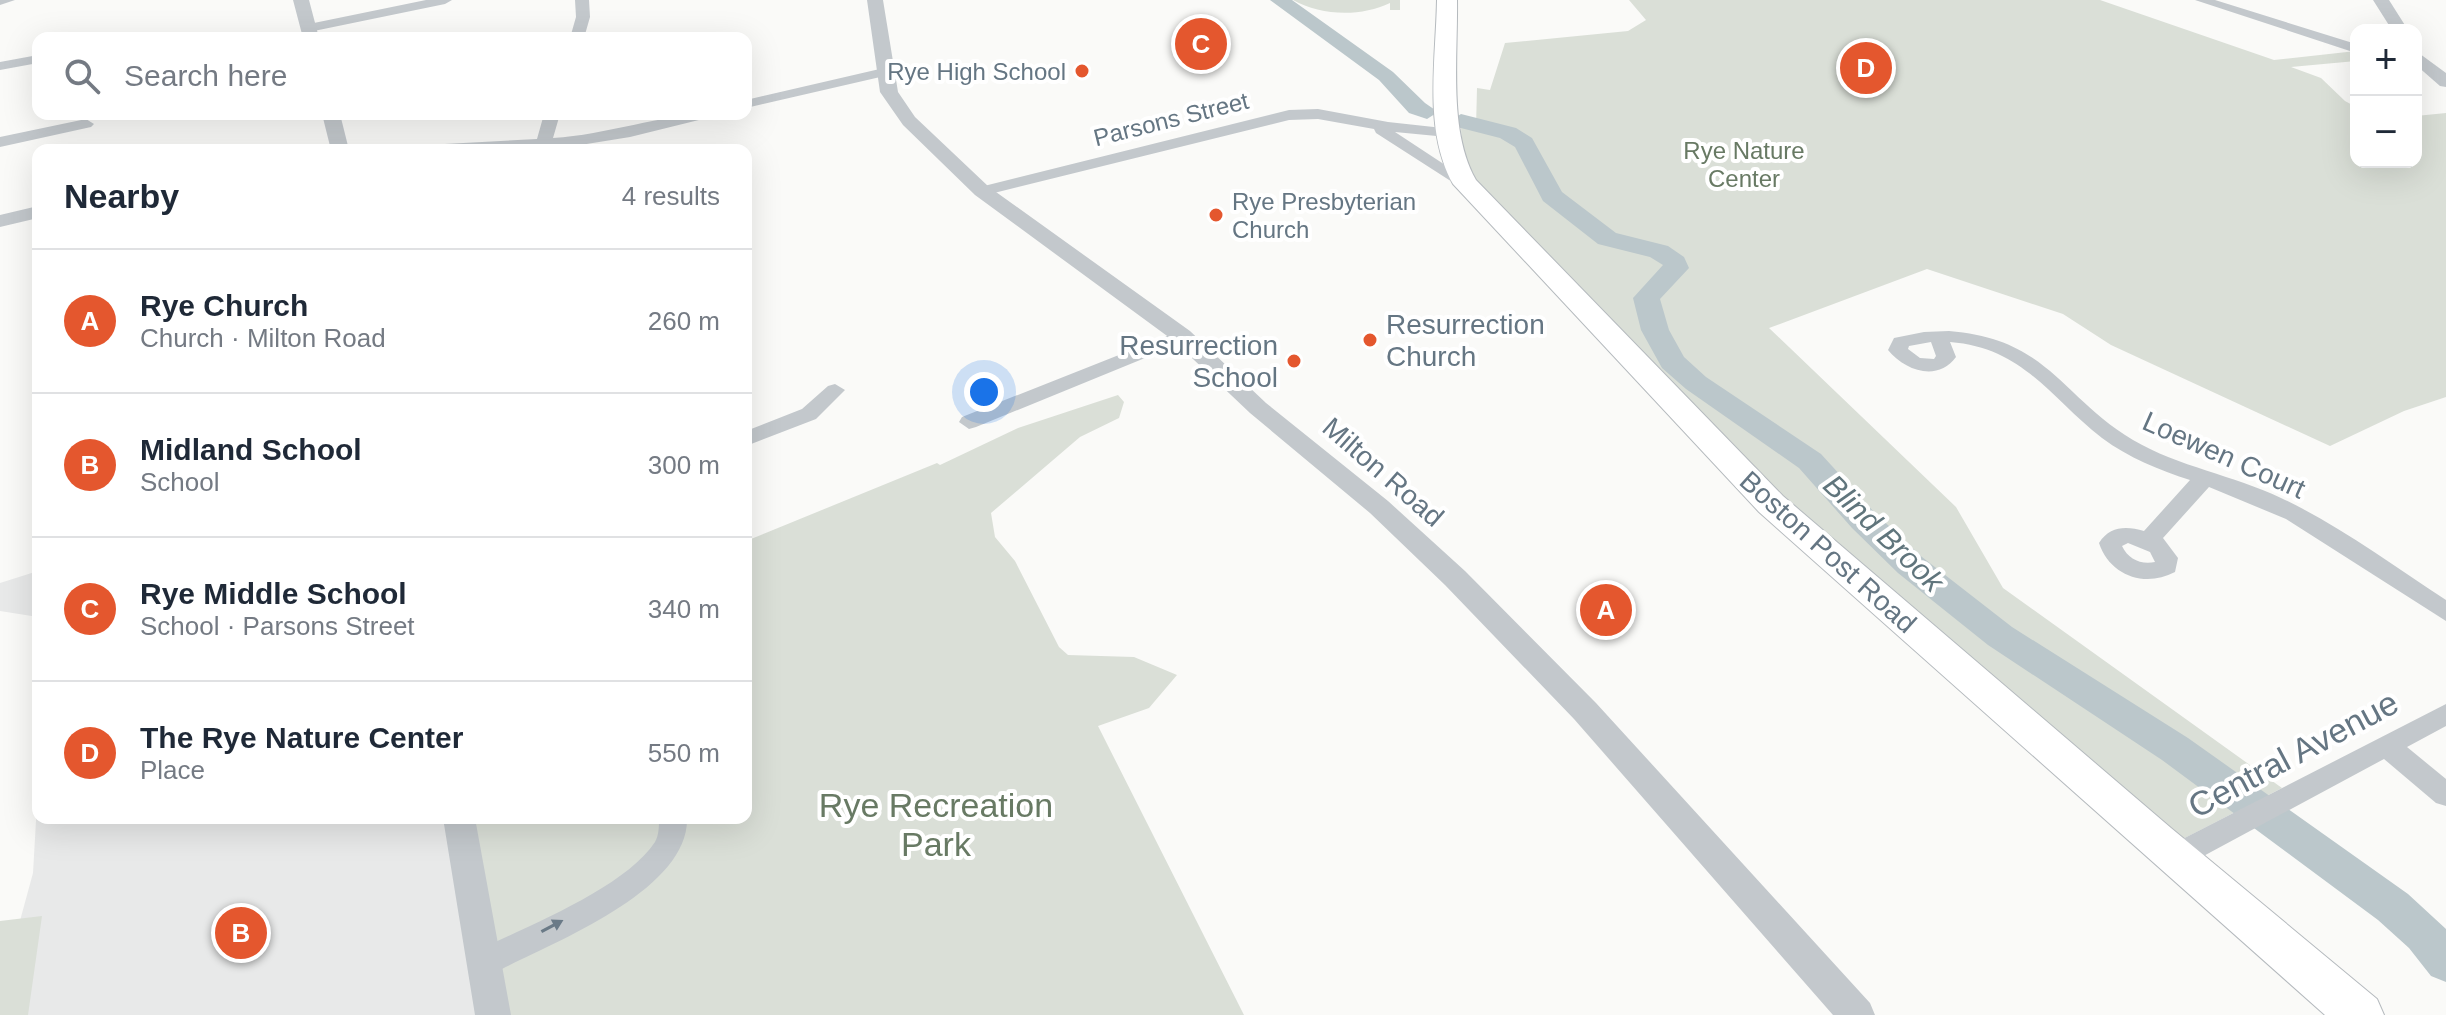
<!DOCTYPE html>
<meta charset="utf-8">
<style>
:root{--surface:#fff;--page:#f2f2f3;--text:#1f2937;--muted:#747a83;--line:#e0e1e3;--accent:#e4572e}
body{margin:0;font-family:Arial,sans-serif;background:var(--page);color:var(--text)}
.controls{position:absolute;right:24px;top:24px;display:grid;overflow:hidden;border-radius:16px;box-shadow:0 8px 32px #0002}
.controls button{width:72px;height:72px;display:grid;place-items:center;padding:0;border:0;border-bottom:2px solid var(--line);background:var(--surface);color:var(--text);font:40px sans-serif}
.you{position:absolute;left:984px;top:392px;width:28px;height:28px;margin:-20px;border:6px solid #fff;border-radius:50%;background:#1a73e8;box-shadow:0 0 0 12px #1a73e833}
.badge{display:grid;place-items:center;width:52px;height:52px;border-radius:50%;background:var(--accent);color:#fff;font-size:26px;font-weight:700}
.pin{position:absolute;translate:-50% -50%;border:4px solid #fff;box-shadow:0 2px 8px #0006}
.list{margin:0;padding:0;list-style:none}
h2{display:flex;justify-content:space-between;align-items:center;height:104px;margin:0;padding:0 32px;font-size:34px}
h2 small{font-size:26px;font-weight:400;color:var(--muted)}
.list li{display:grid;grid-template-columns:52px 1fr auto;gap:24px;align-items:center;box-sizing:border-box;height:144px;padding:0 32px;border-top:2px solid var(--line)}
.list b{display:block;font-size:30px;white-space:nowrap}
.list p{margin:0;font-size:26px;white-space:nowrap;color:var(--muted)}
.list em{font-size:26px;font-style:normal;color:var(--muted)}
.icon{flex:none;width:44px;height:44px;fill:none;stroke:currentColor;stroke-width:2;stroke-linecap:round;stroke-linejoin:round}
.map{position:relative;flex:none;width:2446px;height:1015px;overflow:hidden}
.search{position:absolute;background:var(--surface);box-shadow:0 8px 32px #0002;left:32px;top:32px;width:720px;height:88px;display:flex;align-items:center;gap:20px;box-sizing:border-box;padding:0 28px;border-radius:16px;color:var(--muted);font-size:30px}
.panel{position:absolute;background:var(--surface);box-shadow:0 8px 32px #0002;left:32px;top:144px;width:720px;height:680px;border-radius:16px}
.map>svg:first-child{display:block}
.built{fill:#e8e9e9}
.green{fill:#dadfd7}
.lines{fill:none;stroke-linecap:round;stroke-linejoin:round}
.river{fill:#bbc7cb;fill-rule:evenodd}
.primary-casing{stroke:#b5babe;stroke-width:2}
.minor{fill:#c3c8cc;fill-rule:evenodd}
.tertiary{fill:#c3c8cc;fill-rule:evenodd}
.primary{fill:#fff;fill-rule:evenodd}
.oneway{fill:#6a7a87}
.poi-dot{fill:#e4572e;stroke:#fff;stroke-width:3}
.labels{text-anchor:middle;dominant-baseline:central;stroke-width:8;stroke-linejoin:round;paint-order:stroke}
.far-poi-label{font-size:24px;fill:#657683;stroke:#fff;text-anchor:end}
.far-street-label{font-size:24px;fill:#657683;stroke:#fff}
.far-park-label{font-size:24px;fill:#687a64;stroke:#fff}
.poi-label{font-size:28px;fill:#657683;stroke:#fff;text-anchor:start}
.street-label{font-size:28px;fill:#657683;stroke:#fff}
.water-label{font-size:30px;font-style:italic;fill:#60757c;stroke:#fff}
.near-street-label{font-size:34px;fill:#657683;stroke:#fff}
.near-park-label{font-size:34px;fill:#687a64;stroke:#fff}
</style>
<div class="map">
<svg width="2446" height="1015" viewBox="0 0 2446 1015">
<rect width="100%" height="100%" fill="#fafaf8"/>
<!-- built -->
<path class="built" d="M38,571V617L0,611V583Z
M38,786V818H450L478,1015H0V994L33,873Z"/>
<!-- green -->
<path class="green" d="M1293,0H1400V10H1390V3C1361,17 1321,16 1293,0Z
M1629,0H2100L2274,60L2356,51V61L2291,67L2321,78L2345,101L2356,107V162H2416V116L2446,113V397L2404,411L2330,446L2111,345L2063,314L1927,269L1769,328L1956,507L2003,588L2282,788L2175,843L1793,511L1484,193L1463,165L1468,162L1462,151L1461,128H1476L1477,88L1490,90L1505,43L1628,31L1646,20Z
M1118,395L1124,402L1119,418L1080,437L991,513L995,537L1015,561L1059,647L1068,655L1134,657L1177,675L1149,708L1098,726L1244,1015H505L473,818H746V541L937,463L940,465L1018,428Z
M42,916L28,1015H0V921Z"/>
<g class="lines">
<!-- river -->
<path class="river" d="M1270,0H1292L1393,72L1425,103L1438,112L1427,119L1409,113L1379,80Z
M1461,114L1516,128L1532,138L1562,192L1616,233L1668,246L1684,257L1689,268L1660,299L1669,330L1684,357L1706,377L1821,454L1874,512L1922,557L2012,627L2188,738L2408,894L2446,929V982L2431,976L2409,948L2378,920L2162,760L1988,645L1898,573L1852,528L1799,468L1686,389L1662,368L1641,330L1633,298L1663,265L1650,257L1598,244L1543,201L1515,147L1500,138L1453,126L1450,121Z"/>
<!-- primary casing -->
<g class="primary-casing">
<path id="primary" d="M1437,0H1457C1458,56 1448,131 1476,180L1783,496L2171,828L2377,999L2384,1015H2325L1759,512L1453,184C1423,130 1436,60 1437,0Z"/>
</g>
<!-- minor -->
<path class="minor" d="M0,0H15L0,5Z
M426,0H452L445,4L309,32L302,28L309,24Z
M575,0H589L590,17L584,38H570L576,17Z
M2195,0H2215L2356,44V53Z
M38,55V63L0,70V62Z
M884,68L891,72L889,75L746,108V100Z
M1318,109L1388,122L1452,129L1455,132L1447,137L1395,132L1474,184L1472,187H1460L1376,133L1374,129L1318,119L1289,120L982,196L974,191L976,188L1289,110Z
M544,114H560L553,138C607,135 660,114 714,114L711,117L630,137L568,147L418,150L426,145L537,139Z
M86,119L94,124L91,127L0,147V137Z
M1182,330L1189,332L1192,336L1189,340L976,427L969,429L959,422L962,417Z
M1949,331C2049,339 2060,396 2133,440C2179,467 2233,475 2281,498C2339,525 2392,565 2446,600V621L2286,519L2209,487L2163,538L2178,558L2175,572C2145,588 2110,576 2099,543C2110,526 2126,526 2144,531L2190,480C2159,470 2129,458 2102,438C2049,397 2024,348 1950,342L1956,357C1938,382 1905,371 1888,350L1894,338L1924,332ZM1931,342L1936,356L1934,359L1920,358L1908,349L1909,346ZM2128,543L2150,552L2155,562C2141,565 2128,559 2122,546Z
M835,384L845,390L816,419L746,446V431L802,409L828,386Z
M2446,704V726L2407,747L2446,779V806L2436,803L2384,759L2185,866L2175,869L2165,866L2161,857L2165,848Z
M659,818H687C689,892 549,944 494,973L483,977L472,973L468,963L472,953C523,928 624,889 655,842C659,835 659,826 659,818Z"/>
<!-- tertiary -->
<path class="tertiary" d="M293,0H309L319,38H303Z
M867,0H883L898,92L915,117L989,187L1190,331L1266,403L1388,501L1465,571L1596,703L1870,1003L1875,1015H1833L1574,719L1445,585L1370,513L1250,413L1174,341L975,195L903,125L880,92Z
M2373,0H2389L2408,30H2392Z
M2416,51L2446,73V87L2440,86L2416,65Z
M322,114H340L349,150H331Z
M38,206V218L0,227V215Z
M443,818H475L511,1015H475Z"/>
<!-- primary -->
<use href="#primary" class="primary"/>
</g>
<!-- one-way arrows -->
<defs><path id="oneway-solid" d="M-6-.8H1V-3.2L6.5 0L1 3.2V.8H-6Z" transform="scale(2)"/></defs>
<use class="oneway" href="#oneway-solid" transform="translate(552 926) rotate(-28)"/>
<!-- markers -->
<g class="poi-dot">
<circle cx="1082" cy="71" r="8"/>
<circle cx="1216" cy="215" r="8"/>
<circle cx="1370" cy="340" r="8"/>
<circle cx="1294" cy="361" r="8"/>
</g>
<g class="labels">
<!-- far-poi labels -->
<g class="far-poi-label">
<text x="1066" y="71">Rye High School</text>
<text x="1232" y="201" text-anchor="start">Rye Presbyterian<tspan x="1232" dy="28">Church</tspan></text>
</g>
<!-- far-street labels -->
<g class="far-street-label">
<text transform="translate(1171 119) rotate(-14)">Parsons Street</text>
</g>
<!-- far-park labels -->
<g class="far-park-label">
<text x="1744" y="150">Rye Nature<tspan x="1744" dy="28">Center</tspan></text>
</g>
<!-- poi labels -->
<g class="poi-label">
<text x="1386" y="324">Resurrection<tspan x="1386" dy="32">Church</tspan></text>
<text x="1278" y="345" text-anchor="end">Resurrection<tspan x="1278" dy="32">School</tspan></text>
</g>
<!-- street labels -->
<g class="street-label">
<text transform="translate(2224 455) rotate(24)">Loewen Court</text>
<text transform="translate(1383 472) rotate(41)">Milton Road</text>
<text transform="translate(1828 552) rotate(42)">Boston Post Road</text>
</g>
<!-- water labels -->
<g class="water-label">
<text transform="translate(1884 533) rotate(44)">Blind Brook</text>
</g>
<!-- near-street labels -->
<g class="near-street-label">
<text transform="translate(2293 754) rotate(-28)">Central Avenue</text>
</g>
<!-- near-park labels -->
<g class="near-park-label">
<text x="936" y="805">Rye Recreation<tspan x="936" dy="39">Park</tspan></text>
</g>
</g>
</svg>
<div class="controls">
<button>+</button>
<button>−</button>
</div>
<div class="you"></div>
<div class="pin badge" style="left:1606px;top:610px">A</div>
<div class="pin badge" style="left:241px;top:933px">B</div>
<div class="pin badge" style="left:1201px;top:44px">C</div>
<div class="pin badge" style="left:1866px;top:68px">D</div>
<div class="search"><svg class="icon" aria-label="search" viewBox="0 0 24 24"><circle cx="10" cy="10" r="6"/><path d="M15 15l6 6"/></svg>Search here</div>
<section class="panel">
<h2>Nearby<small>4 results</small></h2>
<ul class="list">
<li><span class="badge">A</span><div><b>Rye Church</b><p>Church · Milton Road</p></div><em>260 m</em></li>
<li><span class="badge">B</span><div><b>Midland School</b><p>School</p></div><em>300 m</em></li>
<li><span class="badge">C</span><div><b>Rye Middle School</b><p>School · Parsons Street</p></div><em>340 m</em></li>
<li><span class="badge">D</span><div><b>The Rye Nature Center</b><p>Place</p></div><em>550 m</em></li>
</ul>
</section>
</div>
